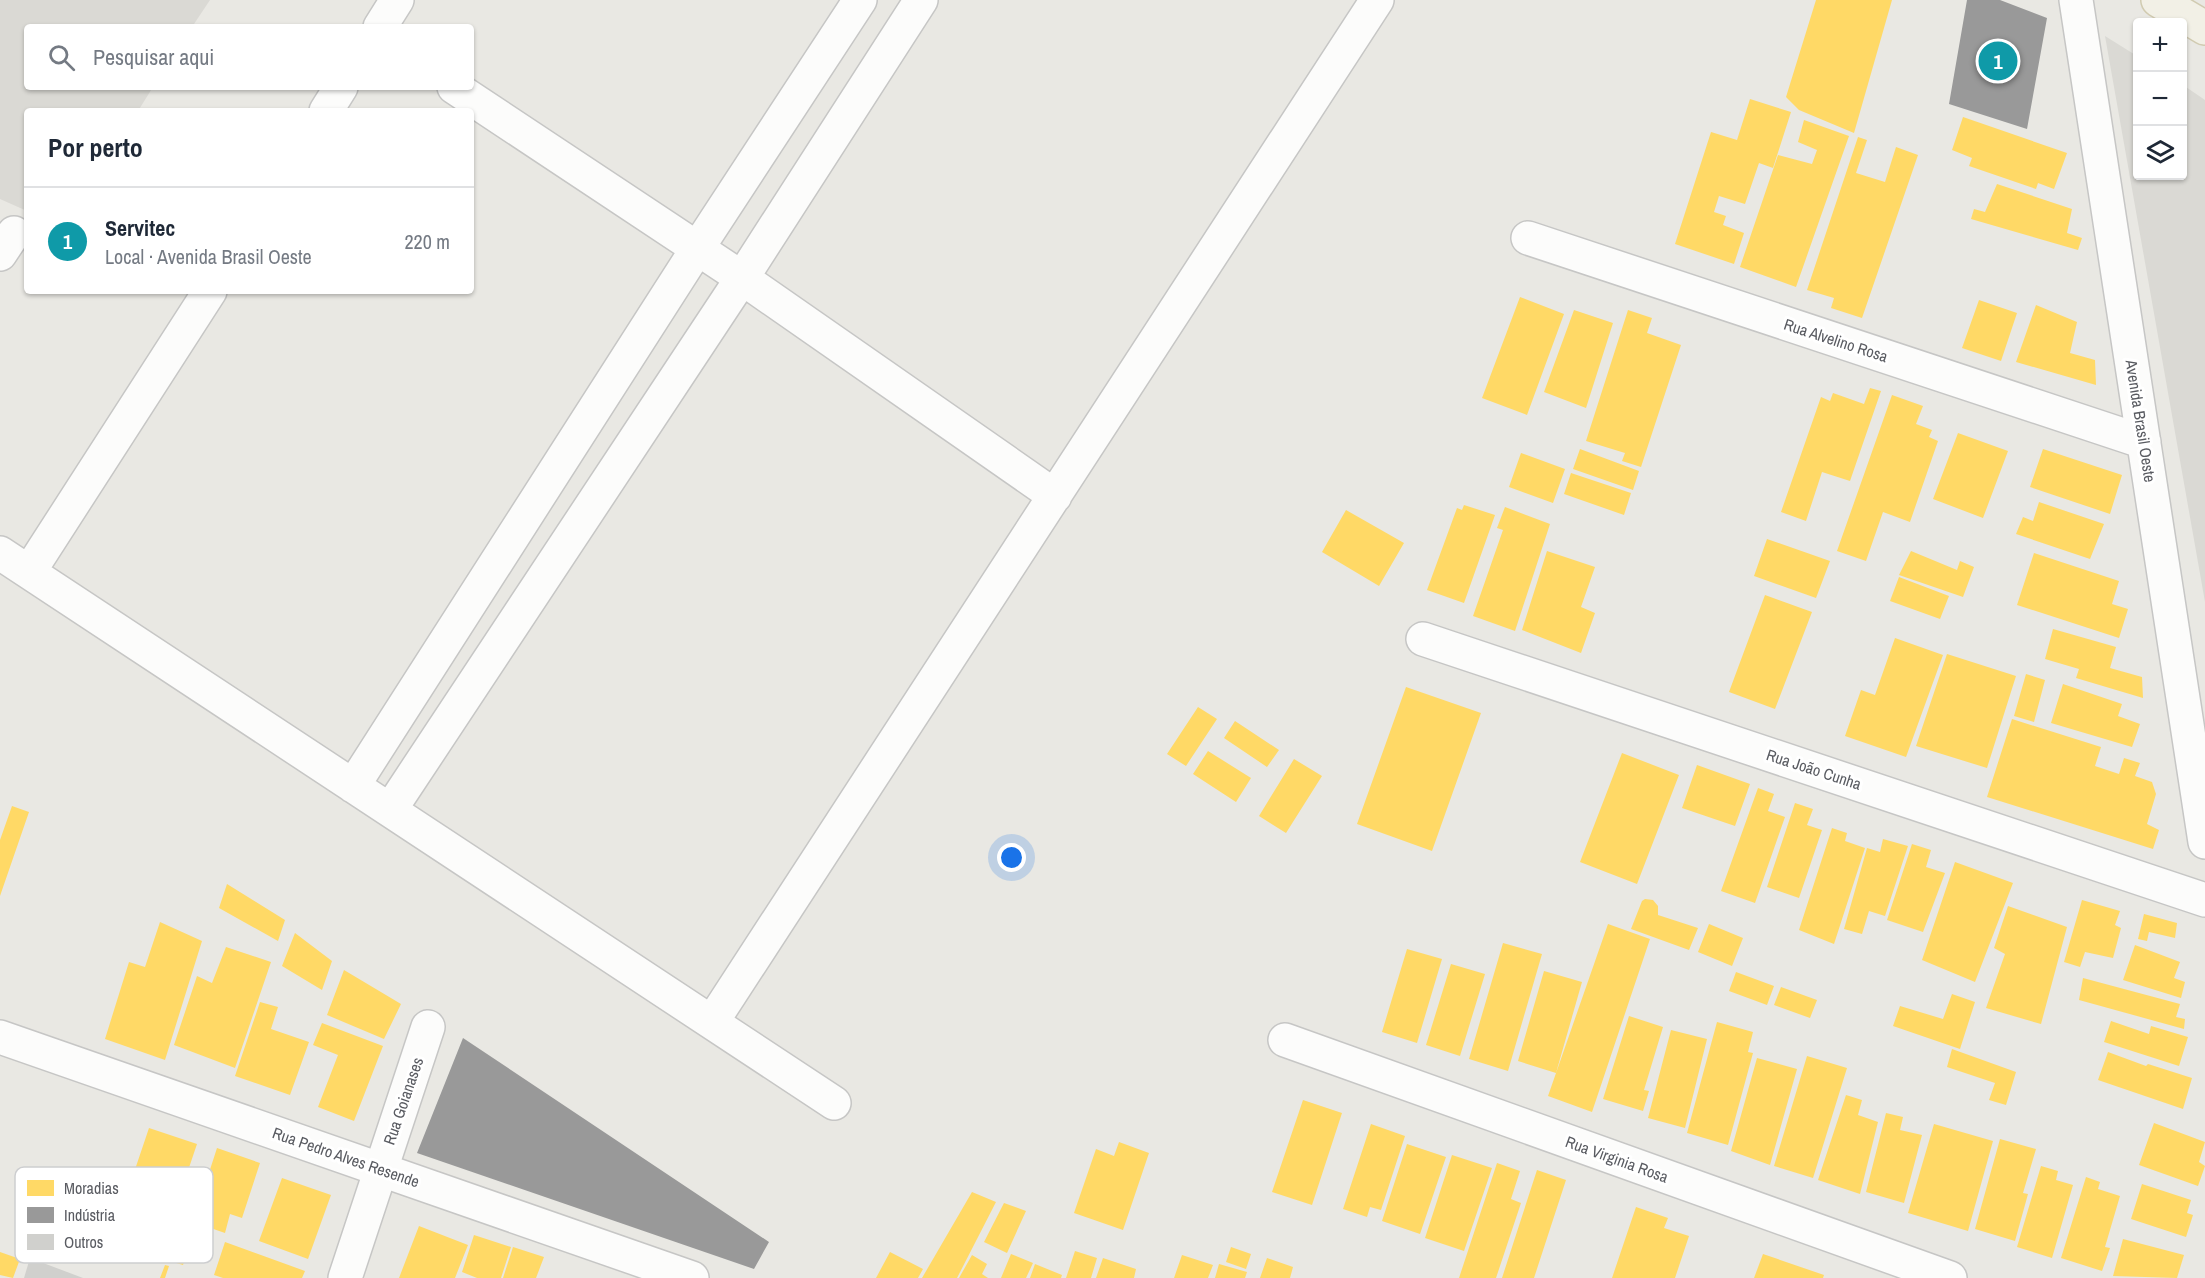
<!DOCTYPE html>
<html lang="pt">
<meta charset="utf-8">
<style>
:root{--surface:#fff;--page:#f2f2f3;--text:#1f2937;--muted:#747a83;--line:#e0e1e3;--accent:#8b8c8e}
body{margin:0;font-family:"Archivo Narrow",sans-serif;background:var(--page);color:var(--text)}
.controls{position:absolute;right:18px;top:18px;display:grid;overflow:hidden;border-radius:6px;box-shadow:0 2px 4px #0004}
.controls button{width:54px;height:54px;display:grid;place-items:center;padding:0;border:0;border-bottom:2px solid var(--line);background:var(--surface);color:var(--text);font:30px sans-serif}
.you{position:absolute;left:1012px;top:858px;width:21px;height:21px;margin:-15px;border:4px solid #fff;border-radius:50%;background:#1a73e8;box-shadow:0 0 0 9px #1a73e833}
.badge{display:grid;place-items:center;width:39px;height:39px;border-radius:50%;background:var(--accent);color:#fff;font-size:20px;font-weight:700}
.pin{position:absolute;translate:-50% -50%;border:3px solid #fff;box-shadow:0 2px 6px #0006}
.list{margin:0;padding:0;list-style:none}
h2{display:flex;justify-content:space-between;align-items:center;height:78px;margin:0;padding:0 24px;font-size:26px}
h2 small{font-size:20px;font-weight:400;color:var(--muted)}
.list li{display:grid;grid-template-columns:39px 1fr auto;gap:18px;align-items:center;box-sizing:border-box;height:108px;padding:0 24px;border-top:2px solid var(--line)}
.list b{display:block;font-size:22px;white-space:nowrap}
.list p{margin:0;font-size:20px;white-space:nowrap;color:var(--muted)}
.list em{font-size:20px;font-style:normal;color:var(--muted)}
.icon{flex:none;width:33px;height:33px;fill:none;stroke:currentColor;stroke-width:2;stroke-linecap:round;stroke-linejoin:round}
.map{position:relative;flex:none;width:2205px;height:1278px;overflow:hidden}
.search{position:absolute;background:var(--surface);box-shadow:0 2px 4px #0004;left:24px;top:24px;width:450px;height:66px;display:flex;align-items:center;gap:15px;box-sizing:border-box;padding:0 21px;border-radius:6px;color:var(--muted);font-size:22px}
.panel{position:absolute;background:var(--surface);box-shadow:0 2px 4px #0004;left:24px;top:108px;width:450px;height:186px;border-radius:6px}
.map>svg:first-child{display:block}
.industrial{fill:#dad9d4}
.homes{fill:#ffd966}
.industry{fill:#999}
.building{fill:#d0d0cd}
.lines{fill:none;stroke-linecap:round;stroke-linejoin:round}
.minor-casing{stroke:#c6c6c5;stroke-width:36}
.major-casing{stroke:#d1cbb1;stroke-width:36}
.minor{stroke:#fcfcfb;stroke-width:33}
.major{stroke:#f2f0e6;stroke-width:33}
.labels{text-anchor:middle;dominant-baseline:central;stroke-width:6;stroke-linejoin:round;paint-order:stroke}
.street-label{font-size:16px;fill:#595b61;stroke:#fff}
.key{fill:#fff;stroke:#cdced0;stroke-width:1.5}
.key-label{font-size:16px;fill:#595b61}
</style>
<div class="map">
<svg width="2205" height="1278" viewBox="0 0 2205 1278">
<rect width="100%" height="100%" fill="#e9e8e3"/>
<!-- industrial -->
<path class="industrial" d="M0,0H210L192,27H27V87H153L138,111H27V211L0,199Z
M2105,36L2137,56L2138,176H2182L2183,85L2205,100V602Z"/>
<!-- homes -->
<path class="homes" d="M1816,0H1892L1854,133L1799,110L1786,97Z
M1750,99L1791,112L1773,168L1759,163L1745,204L1719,196L1714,212L1726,216L1723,225L1744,233L1734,264L1675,244L1711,132L1737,140Z
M1963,117L2067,153L2054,189L2038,183L2036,189L1969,166L1972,158L1952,150Z
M1804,120L1849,136L1796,287L1740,267L1778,155L1812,164L1817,150L1798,142Z
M1858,137L1867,140L1856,173L1885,182L1896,147L1918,155L1862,318L1831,308L1834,298L1807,290Z
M1997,184L2072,209L2067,233L2082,238L2078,250L1971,219L1974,209L1985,212Z
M1520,297L1564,314L1527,415L1482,398Z
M1979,300L2017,313L2001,361L1962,348Z
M2036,305L2077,322L2070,353L2095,360L2096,385L2016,362Z
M1574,310L1613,323L1586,408L1544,392Z
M1628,310L1652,318L1647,333L1681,345L1641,467L1622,461L1625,453L1586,441Z
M1870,388L1881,391L1850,481L1822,472L1806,521L1781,512L1821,397L1830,401L1833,393L1864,404Z
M1892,395L1923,406L1916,424L1932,430L1929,437L1938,441L1910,522L1883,512L1866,561L1837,551Z
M1958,433L2008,451L1983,518L1933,499Z
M1580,449L1639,471L1633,490L1573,469Z
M2043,449L2122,475L2110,514L2030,487Z
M1521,453L1565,469L1553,503L1509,487Z
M1571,473L1631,493L1624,515L1564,494Z
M2039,502L2104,524L2090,559L2016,534L2023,517L2033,521Z
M1464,505L1495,515L1464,603L1427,590L1457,508L1462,510Z
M1505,507L1550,524L1515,631L1473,616L1503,530L1497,528Z
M1346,510L1404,543L1379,586L1322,552Z
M1767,539L1830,561L1816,598L1754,576Z
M1547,551L1595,567L1581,607L1595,613L1581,653L1522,630Z
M1911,551L1957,570L1960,561L1974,567L1963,597L1899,575Z
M2034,553L2119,581L2112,604L2128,609L2119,638L2017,605Z
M1899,577L1949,596L1940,619L1890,601Z
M1765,595L1812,612L1775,709L1729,692Z
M2053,629L2116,647L2110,668L2142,677L2143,698L2076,678L2079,669L2045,659Z
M1895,638L1943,655L1906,757L1845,736L1861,690L1875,695Z
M1947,654L2016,676L1987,768L1916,746Z
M2026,674L2045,680L2034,722L2014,716Z
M2063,684L2122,704L2118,716L2140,724L2132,747L2051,723Z
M1406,687L1481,713L1432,851L1357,824Z
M1198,707L1217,719L1186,766L1167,754Z
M2012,719L2101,747L2095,766L2119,774L2124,758L2140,763L2135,776L2152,782L2156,794L2147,824L2159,830L2153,849L1987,797Z
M1235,721L1279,750L1267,767L1224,738Z
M1208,751L1251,778L1236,802L1193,774Z
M1622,753L1679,775L1637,884L1580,862Z
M1294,759L1322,776L1286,833L1259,816Z
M1697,765L1750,784L1735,826L1682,808Z
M1758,788L1774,794L1768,811L1785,817L1755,903L1721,891Z
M1795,803L1813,809L1807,825L1822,830L1799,898L1767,887Z
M12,806L29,812L0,896V840Z
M1832,828L1847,833L1845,841L1865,848L1834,944L1799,930Z
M1883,839L1908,846L1885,916L1869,911L1862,934L1844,929L1867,848L1880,852Z
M1912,844L1931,850L1926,867L1945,873L1923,932L1887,920Z
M1955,862L2013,883L1975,982L1922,960Z
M227,884L285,920L278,941L219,908Z
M1645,899L1653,900L1658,906V915L1698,928L1689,950L1631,929L1642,901Z
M2082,900L2120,911L2115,925L2121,928L2113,958L2085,952L2080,967L2064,962Z
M2008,906L2067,927L2041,1024L1986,1008L2005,954L1994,948Z
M2144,914L2177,923L2175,938L2149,932L2147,941L2138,939Z
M160,922L202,941L165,1060L105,1039L129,962L145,967Z
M1608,924L1650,939L1592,1112L1548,1096Z
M1709,924L1743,938L1732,966L1698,952Z
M295,933L332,961L322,990L282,966Z
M1503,943L1542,954L1508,1071L1469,1059Z
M2135,945L2180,962L2174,978L2185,982L2181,998L2123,980Z
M226,947L271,962L235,1068L174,1045L197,976L212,983Z
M1407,949L1442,959L1417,1043L1382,1032Z
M1451,964L1485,974L1460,1056L1426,1045Z
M344,970L401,1004L384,1039L327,1015Z
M1544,971L1582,982L1556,1073L1518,1061Z
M1736,972L1774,986L1767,1005L1729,991Z
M2083,978L2180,1004L2176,1017L2185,1019L2184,1029L2079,1000Z
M1781,987L1817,1000L1810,1018L1774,1005Z
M1952,994L1975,1002L1960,1049L1893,1026L1900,1006L1943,1019Z
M260,1002L278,1007L271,1029L309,1042L290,1095L235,1076Z
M1629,1016L1663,1027L1644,1090L1649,1091L1643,1111L1603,1099Z
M2111,1021L2149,1034L2151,1026L2188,1037L2179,1066L2104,1042Z
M1717,1022L1753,1032L1748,1052L1753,1053L1728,1145L1687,1133Z
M322,1023L383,1046L354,1121L318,1107L338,1055L313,1045Z
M1671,1030L1707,1039L1685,1128L1648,1118Z
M1952,1049L2016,1072L2006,1105L1989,1100L1995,1083L1947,1067Z
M2108,1052L2146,1066L2148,1064L2192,1078L2183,1109L2098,1080Z
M1807,1056L1847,1068L1813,1178L1774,1166Z
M1757,1058L1797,1069L1770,1165L1731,1151Z
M1846,1095L1862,1100L1858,1115L1878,1122L1860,1194L1818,1180Z
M1303,1100L1342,1113L1312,1205L1272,1192Z
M1886,1113L1903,1117L1900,1130L1922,1135L1904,1203L1866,1192Z
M2154,1123L2205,1142L2199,1162L2205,1166L2198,1186L2139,1165Z
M1371,1124L1405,1136L1381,1210L1370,1207L1367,1217L1343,1209Z
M1934,1124L1993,1141L1968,1231L1908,1213Z
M149,1128L197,1144L172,1218L124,1202Z
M2000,1139L2036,1149L2023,1193L2028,1194L2015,1241L1975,1229Z
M1119,1142L1149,1153L1123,1230L1074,1213L1096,1149L1114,1156Z
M1407,1144L1446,1157L1420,1234L1382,1221Z
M217,1148L260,1163L242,1218L230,1214L225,1233L193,1222Z
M1452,1155L1492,1168L1464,1251L1425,1238Z
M1497,1163L1520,1171L1511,1199L1521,1203L1496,1278H1459Z
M2041,1166L2058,1171L2056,1180L2073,1185L2052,1258L2017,1247Z
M1537,1170L1566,1180L1534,1278H1502Z
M2086,1177L2100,1182L2098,1189L2120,1196L2105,1247L2110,1248L2102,1271L2061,1258Z
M282,1178L331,1195L308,1259L259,1241Z
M2142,1184L2191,1200L2187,1213L2193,1215L2186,1237L2131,1219Z
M972,1192L996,1202L957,1278H922Z
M1004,1203L1026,1211L1007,1253L984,1242Z
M1636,1207L1668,1218L1664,1228L1689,1236L1675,1278H1612Z
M419,1226L468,1245L455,1278H399Z
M176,1231L193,1236L183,1265L166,1260Z
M474,1235L511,1247L501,1278H477L462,1272Z
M2123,1239L2184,1255L2177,1278L2113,1276Z
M225,1242L305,1271L302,1278H223L214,1275Z
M513,1247L544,1257L536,1278H503Z
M1231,1247L1251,1254L1246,1269L1226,1262Z
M1075,1251L1097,1258L1091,1278H1066Z
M0,1252L20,1259L13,1278L0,1275Z
M890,1252L923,1269L918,1278H876Z
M1011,1254L1033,1263L1026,1278H1001Z
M1763,1254L1824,1275L1823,1278H1754Z
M972,1255L987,1264L982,1274L988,1278H959Z
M1182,1255L1213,1265L1208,1278H1174Z
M1103,1258L1136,1269L1134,1278H1096Z
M1267,1258L1293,1267L1290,1278H1260Z
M1035,1264L1062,1275L1061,1278H1030Z
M1219,1264L1247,1272L1245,1278H1215Z
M165,1265L169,1266L165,1278H160Z"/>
<!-- industry -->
<path class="industry" d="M1967,0H2000L2047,18L2027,129L1949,104Z
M463,1038L769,1242L754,1269L417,1153Z"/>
<!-- building -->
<path class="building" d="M30,1258L83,1278H24Z"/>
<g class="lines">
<!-- minor casing -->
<g class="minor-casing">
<path id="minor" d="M2076,0L2205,842
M380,27L397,0
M454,87L742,278L1055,496
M326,111L341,87
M1528,238L2144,442
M0,254L14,233
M0,553L834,1103
M29,572L210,291
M1423,639L2205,900
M353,786L697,249L860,0
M390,810L742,278L921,0
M712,1022L1377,0
M0,1037L692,1278
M1285,1040L1950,1278
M345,1278L428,1027"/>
</g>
<!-- major casing -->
<g class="major-casing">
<path id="major" d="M2158,0L2205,28"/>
</g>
<!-- minor -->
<use href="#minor" class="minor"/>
<!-- major -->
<use href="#major" class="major"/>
</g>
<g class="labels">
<!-- street labels -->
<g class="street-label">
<text transform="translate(1836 340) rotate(18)">Rua Alvelino Rosa</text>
<text transform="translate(2141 421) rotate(81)">Avenida Brasil Oeste</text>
<text transform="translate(1814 769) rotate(18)">Rua João Cunha</text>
<text transform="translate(403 1101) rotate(-71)">Rua Goianases</text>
<text transform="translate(346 1157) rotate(19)">Rua Pedro Alves Resende</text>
<text transform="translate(1617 1159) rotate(20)">Rua Virginia Rosa</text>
</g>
</g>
<!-- legend -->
<rect x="15" y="1167" width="198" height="96" rx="9" class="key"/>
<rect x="27" y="1180" width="27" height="16" fill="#ffd966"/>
<rect x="27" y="1207" width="27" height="16" fill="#999"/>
<rect x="27" y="1234" width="27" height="16" fill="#d0d0cd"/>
<g class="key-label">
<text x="64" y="1194">Moradias</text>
<text x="64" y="1221">Indústria</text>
<text x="64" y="1248">Outros</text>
</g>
</svg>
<div class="controls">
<button>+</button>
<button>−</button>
<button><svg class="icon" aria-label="layers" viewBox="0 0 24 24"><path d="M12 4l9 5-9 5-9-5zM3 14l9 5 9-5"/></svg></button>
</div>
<div class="you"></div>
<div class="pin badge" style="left:1998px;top:61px;background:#0f9aa8">1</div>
<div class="search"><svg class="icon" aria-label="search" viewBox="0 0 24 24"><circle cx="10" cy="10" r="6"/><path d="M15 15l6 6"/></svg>Pesquisar aqui</div>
<section class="panel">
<h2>Por perto<small></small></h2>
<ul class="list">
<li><span class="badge" style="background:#0f9aa8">1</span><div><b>Servitec</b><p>Local · Avenida Brasil Oeste</p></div><em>220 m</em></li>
</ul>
</section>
</div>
